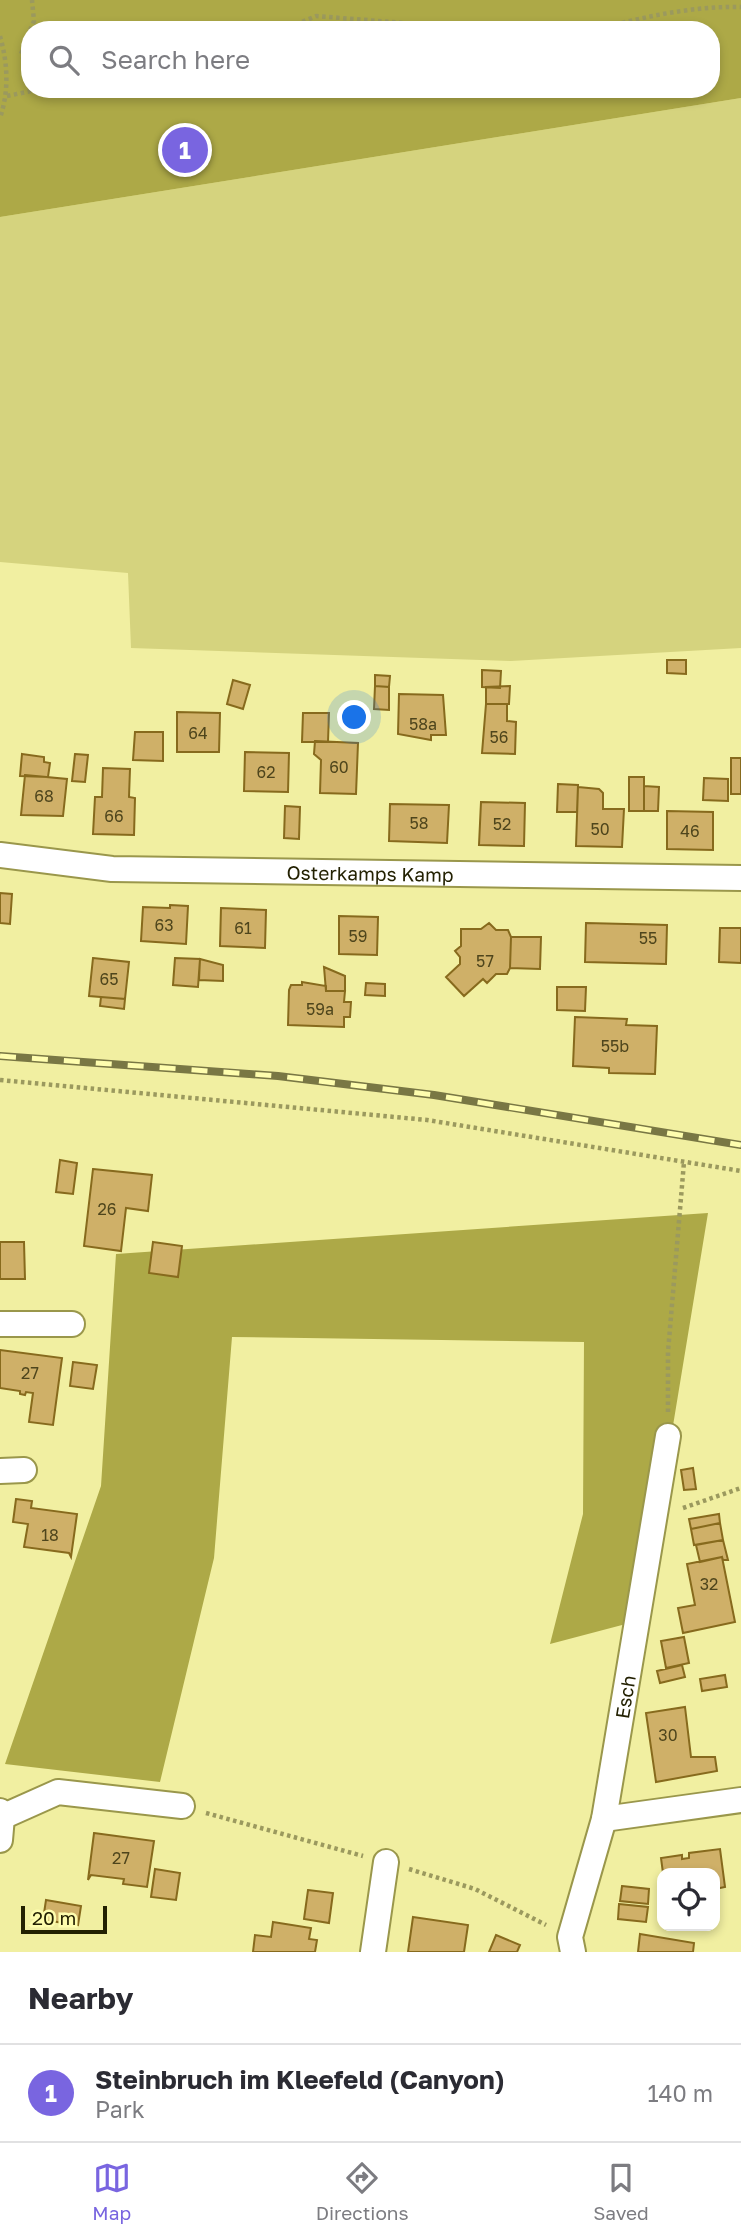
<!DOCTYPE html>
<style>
:root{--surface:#fff;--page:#f7f7f7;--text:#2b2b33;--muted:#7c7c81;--line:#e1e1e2;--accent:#7965e0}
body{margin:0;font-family:"Golos Text",sans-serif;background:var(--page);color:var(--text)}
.controls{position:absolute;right:21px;bottom:21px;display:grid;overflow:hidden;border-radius:14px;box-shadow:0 4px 10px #0003}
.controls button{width:63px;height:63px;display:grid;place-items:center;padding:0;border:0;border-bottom:2px solid var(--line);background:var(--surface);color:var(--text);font:35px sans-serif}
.scale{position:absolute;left:21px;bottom:18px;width:86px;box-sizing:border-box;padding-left:7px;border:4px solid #232102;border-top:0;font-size:19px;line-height:24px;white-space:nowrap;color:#232102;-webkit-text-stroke:5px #fefdae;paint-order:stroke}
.you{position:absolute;left:355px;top:718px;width:24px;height:24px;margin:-18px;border:5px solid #fff;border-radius:50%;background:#1a73e8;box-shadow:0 0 0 10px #1a73e833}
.badge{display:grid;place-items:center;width:46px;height:46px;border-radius:50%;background:var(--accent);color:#fff;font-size:23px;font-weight:700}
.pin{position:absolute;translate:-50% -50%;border:4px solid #fff;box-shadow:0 2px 7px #0006}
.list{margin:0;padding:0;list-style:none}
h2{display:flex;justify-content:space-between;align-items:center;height:91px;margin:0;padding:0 28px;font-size:30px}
h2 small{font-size:23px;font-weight:400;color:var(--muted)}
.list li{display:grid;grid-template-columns:46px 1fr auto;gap:21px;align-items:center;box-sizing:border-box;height:98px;padding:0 28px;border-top:2px solid var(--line)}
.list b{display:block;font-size:26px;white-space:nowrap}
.list p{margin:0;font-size:23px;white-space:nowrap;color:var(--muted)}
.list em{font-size:23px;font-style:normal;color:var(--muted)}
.icon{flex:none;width:38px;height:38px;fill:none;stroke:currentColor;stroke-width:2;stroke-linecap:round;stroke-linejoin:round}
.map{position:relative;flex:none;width:741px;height:1952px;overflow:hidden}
.search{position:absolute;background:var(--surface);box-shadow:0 4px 10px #0003;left:21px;right:21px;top:21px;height:77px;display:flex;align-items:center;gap:18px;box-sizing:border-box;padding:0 24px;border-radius:28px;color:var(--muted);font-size:26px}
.sheet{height:189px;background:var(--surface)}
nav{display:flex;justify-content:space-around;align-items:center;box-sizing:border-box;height:98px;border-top:2px solid var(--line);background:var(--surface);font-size:19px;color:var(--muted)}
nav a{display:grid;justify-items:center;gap:4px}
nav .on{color:var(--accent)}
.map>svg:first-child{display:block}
.green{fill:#d5d37e}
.forest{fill:#ada947;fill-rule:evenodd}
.building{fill:#cfb068;stroke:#876a1d;stroke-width:2}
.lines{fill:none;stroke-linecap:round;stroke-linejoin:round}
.minor-casing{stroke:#9a974b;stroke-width:28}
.path{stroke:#9b995e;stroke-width:4.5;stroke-dasharray:3.5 3.5;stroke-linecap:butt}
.minor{stroke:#fff;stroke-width:24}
.rail-casing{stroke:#797744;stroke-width:8}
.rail{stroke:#fefdae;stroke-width:5;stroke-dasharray:16;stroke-linecap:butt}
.labels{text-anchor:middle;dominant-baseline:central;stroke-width:7;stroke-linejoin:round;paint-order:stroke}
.number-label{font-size:16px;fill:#4e451c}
.street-label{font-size:19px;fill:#232102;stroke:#fefdae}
</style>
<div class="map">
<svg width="741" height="1952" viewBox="0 0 741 1952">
<rect width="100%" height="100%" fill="#f1efa1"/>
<!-- green -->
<path class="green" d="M741,98V648L511,661L131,648L128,573L0,562V217Z"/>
<!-- forest -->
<path class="forest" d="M0,0H741V98L0,217ZM30,30H711V89H30Z
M708,1213L641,1620L550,1644L583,1514L584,1342L232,1337L214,1558L160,1782L5,1764L101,1486L116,1254Z"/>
<!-- building -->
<path class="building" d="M667,660H686V674L667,673Z
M482,670L501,671L500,688L482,687Z
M375,675L390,676L389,687L375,686Z
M233,680L250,685L243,709L227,704Z
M375,686L389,687V710L374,709Z
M510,686L509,704H486V687Z
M399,694L443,695L446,735H431V740L398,734Z
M486,704H507V721L516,722L515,754L482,753Z
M177,712L220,713L219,752H177Z
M303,713H329L328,742H302Z
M135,732H163V761L133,760Z
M315,741L358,743L356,794L320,793L321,760L314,754Z
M245,752L289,753L288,792L244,791Z
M22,754L44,757V762L50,763L48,777L20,776Z
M75,754L88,755L85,782L72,781Z
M731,758H741V794H731Z
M103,768L130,769L129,797L135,798L134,835L93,834L95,797H102Z
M25,775L67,779L63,816L21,815Z
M629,777H644V811H629Z
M704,778L728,779V801L703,800Z
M558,784L578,785L577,812H557Z
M644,786L659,787L658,811H644Z
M578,787L599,789L603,793V809H624L622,847L576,846Z
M481,802L525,803L524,846L479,845Z
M390,804L449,805L447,843L389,841Z
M285,806L300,807L299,839L284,838Z
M667,811L713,812V850L667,849Z
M0,893L12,894L10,924L0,923Z
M170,905L188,906L186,944L141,941L143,907L170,908Z
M221,908L266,910L265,948L220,946Z
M339,916L378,917L377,955L339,954Z
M489,923L496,930H508L511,937L510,968L507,974H496L487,983L483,979L464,996L446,977L460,964V957L455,951L461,946V929H481Z
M586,923L667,925L666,964L585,962Z
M720,928H741V963L719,962Z
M511,937H541L540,969L510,968Z
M93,958L129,962L125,999L89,996Z
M175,958L200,959L198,987L173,985Z
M200,959L223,965V981L199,980Z
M324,967L345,976V991H326Z
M302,982L326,986V991H345L344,1002H351L350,1017H344V1027L288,1025L289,990L291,985H302Z
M366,983L385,984V996L365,995Z
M557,987H586L585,1011L557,1010Z
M101,997L125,999L124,1009L100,1006Z
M575,1017L627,1019L626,1025L657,1026L655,1074L609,1073V1068L573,1066Z
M60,1160L77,1163L73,1194L56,1192Z
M93,1169L152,1175L148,1211L126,1208L121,1251L84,1246Z
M0,1242H24L25,1279H0Z
M153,1242L182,1246L178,1277L149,1273Z
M0,1350L62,1358L53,1425L29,1422L33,1393L26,1392L25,1395L20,1394V1391L0,1388Z
M73,1362L97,1365L93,1389L70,1386Z
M693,1468L696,1489L684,1490L681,1470Z
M16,1499L32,1501L31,1508L77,1514L71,1557L69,1553L24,1547L28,1524L13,1522Z
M719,1514L720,1523L691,1529L689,1519Z
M720,1523L723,1540L694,1545L691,1529Z
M723,1540L728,1560H723L722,1557L700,1562L696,1545Z
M722,1557L735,1622L683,1633L678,1608L695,1605L687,1564Z
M684,1637L689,1663L666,1668L661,1641Z
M682,1665L685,1677L660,1683L657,1671Z
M725,1675L727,1687L702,1691L700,1679Z
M685,1707L691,1757H715L717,1771L656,1782L646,1713Z
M94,1833L154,1841L147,1887L123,1884L124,1879L91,1875L88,1880Z
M720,1849L725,1887L715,1889V1873H663L661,1858L682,1855V1859L689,1858V1853Z
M155,1869L180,1873L176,1900L151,1897Z
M622,1886L649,1889L648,1904L620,1901Z
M308,1890L333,1893L329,1923L304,1919Z
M46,1900L81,1906L78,1925L43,1920Z
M619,1904L648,1907L646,1922L618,1919Z
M413,1917L468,1925L464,1952H408Z
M273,1922L311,1928L309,1939L317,1940L315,1952H253L255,1935L271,1937Z
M640,1934L694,1943L693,1952H638Z
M496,1935L520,1945L517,1952H489Z"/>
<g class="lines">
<!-- minor casing -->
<g class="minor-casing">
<g id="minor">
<path id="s1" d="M0,855L112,869L741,878"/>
<path d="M0,1324H72"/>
<path d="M0,1471L24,1470"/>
<path d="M0,1811L2,1817L0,1840"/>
<path d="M2,1817L58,1792L182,1806"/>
<path d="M604,1819L741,1800"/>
<path d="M373,1952L386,1862"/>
<path id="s2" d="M573,1952L570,1937L604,1819L668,1436"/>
</g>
</g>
<!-- path -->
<path class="path" d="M30,30L34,21L32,0
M283,30L316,16L492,30
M595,30C642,17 692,6 741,7
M30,31L21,54L30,73
M0,36C8,64 9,91 0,118
M7,96L41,89
M0,1080L427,1120L741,1171
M668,1412V1352L684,1162
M683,1508L741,1488
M206,1813L363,1856
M409,1869L475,1889L546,1925"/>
<!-- minor -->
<use href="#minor" class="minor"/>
<!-- rail casing -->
<g class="rail-casing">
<path id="rail" d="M0,1056L278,1076L434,1095L741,1145"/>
</g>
<!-- rail -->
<use href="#rail" class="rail"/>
</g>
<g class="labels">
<!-- number labels -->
<g class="number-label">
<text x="423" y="724">58a</text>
<text x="198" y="733">64</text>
<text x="499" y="737">56</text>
<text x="339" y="767">60</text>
<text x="266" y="772">62</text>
<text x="44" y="796">68</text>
<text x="114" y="816">66</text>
<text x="419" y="823">58</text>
<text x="502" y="824">52</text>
<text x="600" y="829">50</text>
<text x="690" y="831">46</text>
<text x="164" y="925">63</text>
<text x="243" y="928">61</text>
<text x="358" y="936">59</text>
<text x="648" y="938">55</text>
<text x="485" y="961">57</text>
<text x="109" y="979">65</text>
<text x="320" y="1009">59a</text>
<text x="615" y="1046">55b</text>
<text x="107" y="1209">26</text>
<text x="30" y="1373">27</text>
<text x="50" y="1535">18</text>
<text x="709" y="1584">32</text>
<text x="668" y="1735">30</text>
<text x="121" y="1858">27</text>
</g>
<!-- street labels -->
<g class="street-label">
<text stroke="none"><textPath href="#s1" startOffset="371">Osterkamps Kamp</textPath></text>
<text stroke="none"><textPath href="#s2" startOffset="262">Esch</textPath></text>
</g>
</g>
</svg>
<div class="controls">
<button><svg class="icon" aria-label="locate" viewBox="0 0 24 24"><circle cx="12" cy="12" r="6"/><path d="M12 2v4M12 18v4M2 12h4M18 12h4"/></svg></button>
</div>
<div class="scale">20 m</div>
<div class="you"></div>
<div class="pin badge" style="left:185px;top:150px">1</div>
<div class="search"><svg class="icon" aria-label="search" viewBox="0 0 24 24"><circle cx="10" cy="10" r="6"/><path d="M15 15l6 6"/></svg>Search here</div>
</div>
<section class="sheet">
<h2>Nearby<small></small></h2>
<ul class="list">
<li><span class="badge">1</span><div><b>Steinbruch im Kleefeld (Canyon)</b><p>Park</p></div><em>140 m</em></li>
</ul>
</section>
<nav>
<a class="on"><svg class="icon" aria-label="map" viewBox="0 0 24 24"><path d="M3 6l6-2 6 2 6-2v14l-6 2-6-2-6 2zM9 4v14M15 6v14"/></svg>Map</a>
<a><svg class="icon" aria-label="directions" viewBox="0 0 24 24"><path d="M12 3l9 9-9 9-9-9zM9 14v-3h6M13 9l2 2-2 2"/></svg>Directions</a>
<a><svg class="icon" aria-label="saved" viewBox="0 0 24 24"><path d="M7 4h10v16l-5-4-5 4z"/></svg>Saved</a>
</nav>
